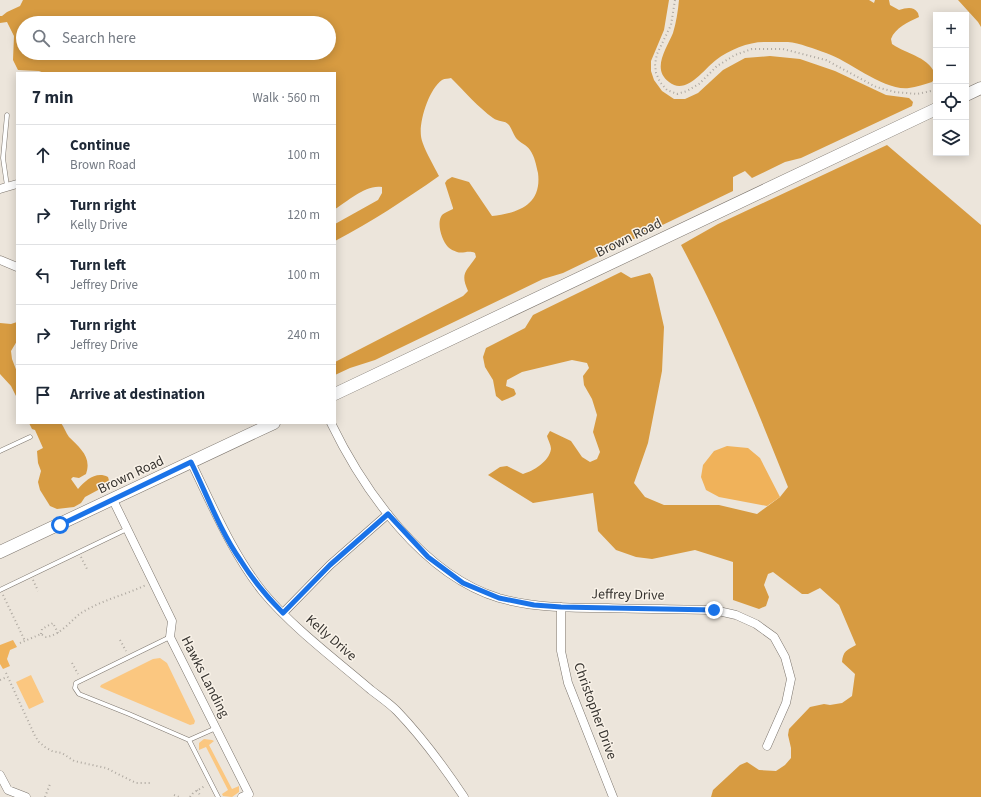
<!DOCTYPE html>
<meta charset="utf-8">
<style>
:root{--surface:#fff;--page:#f2f2f3;--text:#1f2937;--muted:#747a83;--line:#e0e1e3}
body{margin:0;font-family:"Source Sans 3",sans-serif;background:var(--page);color:var(--text)}
.controls{position:absolute;right:12px;top:12px;display:grid;overflow:hidden;border-radius:0px;box-shadow:0 2px 10px #0003}
.controls button{width:36px;height:36px;display:grid;place-items:center;padding:0;border:0;border-bottom:1px solid var(--line);background:var(--surface);color:var(--text);font:20px sans-serif}
.stop{position:absolute;width:12px;height:12px;margin:-9px;border:3px solid #1a73e8;border-radius:50%;background:#fff}
.stop.end{background:#1a73e8;border-color:#fff;box-shadow:0 1px 4px #0008}
.list{margin:0;padding:0;list-style:none}
h2{display:flex;justify-content:space-between;align-items:center;height:52px;margin:0;padding:0 16px;font-size:17px}
h2 small{font-size:13px;font-weight:400;color:var(--muted)}
.list li{display:grid;grid-template-columns:26px 1fr auto;gap:12px;align-items:center;box-sizing:border-box;height:60px;padding:0 16px;border-top:1px solid var(--line)}
.list b{display:block;font-size:15px;white-space:nowrap}
.list p{margin:0;font-size:13px;white-space:nowrap;color:var(--muted)}
.list em{font-size:13px;font-style:normal;color:var(--muted)}
.icon{flex:none;width:22px;height:22px;fill:none;stroke:currentColor;stroke-width:2;stroke-linecap:round;stroke-linejoin:round}
.map{position:relative;flex:none;width:981px;height:797px;overflow:hidden}
.search{position:absolute;background:var(--surface);box-shadow:0 2px 10px #0003;left:16px;top:16px;width:320px;height:44px;display:flex;align-items:center;gap:10px;box-sizing:border-box;padding:0 14px;border-radius:22px;color:var(--muted);font-size:15px}
.panel{position:absolute;background:var(--surface);box-shadow:0 2px 10px #0003;left:16px;top:72px;width:320px;height:352px;border-radius:0px}
.map>svg:first-child{display:block}
.green{fill:#fbc780}
.forest{fill:#d79b41;fill-rule:evenodd}
.water{fill:#f0b25a}
.lines{fill:none;stroke-linecap:round;stroke-linejoin:round}
.lane-casing{stroke:#7d766e;stroke-width:5}
.street-casing{stroke:#7d766e;stroke-width:9}
.secondary-casing{stroke:#7d766e;stroke-width:13}
.path{stroke:#afa9a1;stroke-width:2;stroke-dasharray:1 3;stroke-linecap:butt}
.lane{stroke:#fff;stroke-width:4}
.street{stroke:#fff;stroke-width:8}
.secondary{stroke:#fff;stroke-width:12}
.route{stroke:#1a73e8;stroke-width:5}
.labels{text-anchor:middle;dominant-baseline:central;stroke-width:3;stroke-linejoin:round;paint-order:stroke}
.street-label{font-size:14px;fill:#36332f;stroke:#f9f2e8}
</style>
<div class="map">
<svg width="981" height="797" viewBox="0 0 981 797">
<rect width="100%" height="100%" fill="#ece5db"/>
<!-- green -->
<path class="green" d="M160,658L167,663L195,721L194,724L190,725L100,687L101,685L153,659Z
M31,675L44,702L29,709L16,682Z
M204,739L212,740L214,741L209,745L232,789L239,786V792L232,797L223,796L222,794L228,790L206,747L199,750V743Z"/>
<!-- forest -->
<path class="forest" d="M23,0H669L664,30L651,61V71L654,80L662,91L674,99H685L698,93L723,70L745,58L770,56L800,59L835,71L886,95L909,98L913,102L912,106L801,158L785,162L752,178L745,171L733,177V191L563,273L543,279L375,360L350,368L335,375V362L463,296L468,291C460,273 466,272 476,257L475,253C468,250 463,254 457,252C454,251 450,249 448,247C442,241 436,223 442,215C444,213 449,211 453,209V208L445,183L447,180L452,177L469,182L492,216C518,213 542,205 538,173C536,165 535,157 530,150C527,145 520,143 516,138C513,134 512,129 509,125C505,120 498,122 493,118C479,108 464,91 451,78C448,79 445,78 442,80C429,89 419,121 421,136C422,146 434,166 439,176C405,200 371,222 335,241V224L378,200L382,193V187C366,184 348,201 335,209V73H44L39,71L18,70L13,60L14,36L7,22L0,23V16H2L7,12L20,6ZM23,23H329V53H23Z
M679,0H869L874,3L875,0H889L890,5L899,10C907,8 913,6 918,13L919,17C908,22 895,28 891,39L892,44C908,55 931,57 936,77L932,82C925,84 916,87 909,88C883,91 850,61 826,53C815,49 799,43 788,42C780,42 772,42 764,42C748,42 729,50 716,60C704,69 686,96 669,82C651,69 667,48 673,33C676,23 678,11 679,0Z
M958,0H981V27L978,22Z
M887,145L981,225V797H711L713,790L740,765L747,762L759,770L776,771L785,765L791,758V748L788,735L789,729L810,707L824,704L830,705L842,703L852,696L855,674L842,662C843,651 847,650 856,645L839,605L820,588L808,594H802L773,572L768,574L764,585L769,597L766,606L759,609L733,600V562L695,550L652,559L636,557L616,550L598,531L593,493L533,503L488,475L500,467L507,466L523,474C533,471 549,462 551,449C551,445 548,440 547,436L550,431L571,441L582,457L590,462L597,459L600,452L593,432L597,415L592,399L584,385L583,376L589,368L587,363L572,360L522,372L507,380L506,386L514,389L516,394L514,396L502,401L496,396L493,380L485,367L483,357L486,348L525,328L533,315L621,272L631,278L650,273L653,278L664,327L662,371L648,443L634,483L645,497L664,505H719L757,514L780,497L788,487C755,405 723,323 681,245L718,224Z
M17,322V341L11,351L12,359L17,372V398L11,386L0,374V323L11,324Z
M29,423H61C64,427 66,433 69,437C80,448 92,457 86,474L79,478L73,477L71,479L78,489C86,480 96,471 108,477L110,484L107,488L98,490L85,497L81,503L74,507L57,509L50,506L40,490L38,482L41,471L38,463L37,451L43,448L35,430L32,429Z"/>
<!-- water -->
<path class="water" d="M727,446L748,448L760,458L780,497L767,506L719,497L706,490L701,477L703,465L714,451Z
M13,640L17,647L10,650L7,659L10,666L3,669L0,664V645Z"/>
<g class="lines">
<!-- lane casing -->
<g class="lane-casing">
<path id="lane" d="M7,115L3,158L7,186
M0,451L30,437
M0,590L127,529
M170,637L76,683L75,688L79,694L129,714L189,740L216,728
M189,740L218,797"/>
</g>
<!-- street casing -->
<g class="street-casing">
<path id="street" d="M0,189L17,184
M0,260L17,267
M331,423C364,491 423,575 499,598C535,608 571,608 608,608C643,609 679,609 714,610L736,615L756,624L774,637L785,657L791,679L786,703L767,746
M191,462C213,507 232,553 263,592C292,627 336,660 371,690C380,697 389,703 397,711C422,737 444,767 464,797
M113,500L172,621L170,637L249,794L242,797
M561,607V651L568,683L613,797
M283,613L330,565L388,514
M0,775L8,790L26,797"/>
</g>
<!-- secondary casing -->
<g class="secondary-casing">
<path id="secondary" d="M966,95L981,88
M335,394L936,109
M0,552L274,423"/>
</g>
<!-- path -->
<path class="path" d="M675,0L671,25L657,54L655,64L656,73L660,82L667,90L677,94L687,91L699,84L717,66L735,55L752,49H783L826,60L876,87L895,92L917,94L936,90
M81,557L87,569
M33,580L38,591
M3,595L25,641
M41,634L42,629L53,623L58,633
M120,640L126,651
M20,643L41,634L46,637C61,635 70,621 81,613C102,600 125,595 146,585
M72,663L78,674
M6,673L35,736L39,742L45,747L52,751L62,753L74,761L106,768L136,783H152
M0,680L7,677
M197,790L201,797
M174,795L179,797
M45,797L50,784
M190,797L193,793L205,786"/>
<!-- lane -->
<use href="#lane" class="lane"/>
<!-- street -->
<use href="#street" class="street"/>
<!-- secondary -->
<use href="#secondary" class="secondary"/>
</g>
<g class="lines">
<!-- route -->
<path class="route" d="M60,525L191,462C207,495 220,531 241,561C253,580 267,597 283,613L330,565L388,514L428,557L463,583L499,598L534,605L561,607L714,610"/>
</g>
<g class="labels">
<!-- street labels -->
<g class="street-label">
<text transform="translate(629 238) rotate(-26)">Brown Road</text>
<text transform="translate(131 475) rotate(-25)">Brown Road</text>
<text transform="translate(628 595) rotate(1)">Jeffrey Drive</text>
<text transform="translate(331 638) rotate(41)">Kelly Drive</text>
<text transform="translate(205 677) rotate(63)">Hawks Landing</text>
<text transform="translate(595 711) rotate(70)">Christopher Drive</text>
</g>
</g>
</svg>
<div class="controls">
<button>+</button>
<button>−</button>
<button><svg class="icon" aria-label="locate" viewBox="0 0 24 24"><circle cx="12" cy="12" r="6"/><path d="M12 2v4M12 18v4M2 12h4M18 12h4"/></svg></button>
<button><svg class="icon" aria-label="layers" viewBox="0 0 24 24"><path d="M12 4l9 5-9 5-9-5zM3 14l9 5 9-5"/></svg></button>
</div>
<div class="stop" style="left:60px;top:525px"></div>
<div class="stop end" style="left:714px;top:610px"></div>
<div class="search"><svg class="icon" aria-label="search" viewBox="0 0 24 24"><circle cx="10" cy="10" r="6"/><path d="M15 15l6 6"/></svg>Search here</div>
<section class="panel">
<h2>7 min<small>Walk · 560 m</small></h2>
<ul class="list">
<li><svg class="icon" aria-label="ahead" viewBox="0 0 24 24"><path d="M12 20V5M6 11l6-6 6 6"/></svg><div><b>Continue</b><p>Brown Road</p></div><em>100 m</em></li>
<li><svg class="icon" aria-label="right" viewBox="0 0 24 24"><path d="M7 20v-9h11M14 6l5 5-5 5"/></svg><div><b>Turn right</b><p>Kelly Drive</p></div><em>120 m</em></li>
<li><svg class="icon" aria-label="left" viewBox="0 0 24 24"><path d="M17 20v-9H6M10 6l-5 5 5 5"/></svg><div><b>Turn left</b><p>Jeffrey Drive</p></div><em>100 m</em></li>
<li><svg class="icon" aria-label="right" viewBox="0 0 24 24"><path d="M7 20v-9h11M14 6l5 5-5 5"/></svg><div><b>Turn right</b><p>Jeffrey Drive</p></div><em>240 m</em></li>
<li><svg class="icon" aria-label="arrive" viewBox="0 0 24 24"><path d="M6 21V4h12l-3 4 3 4H6"/></svg><div><b>Arrive at destination</b></div></li>
</ul>
</section>
</div>
